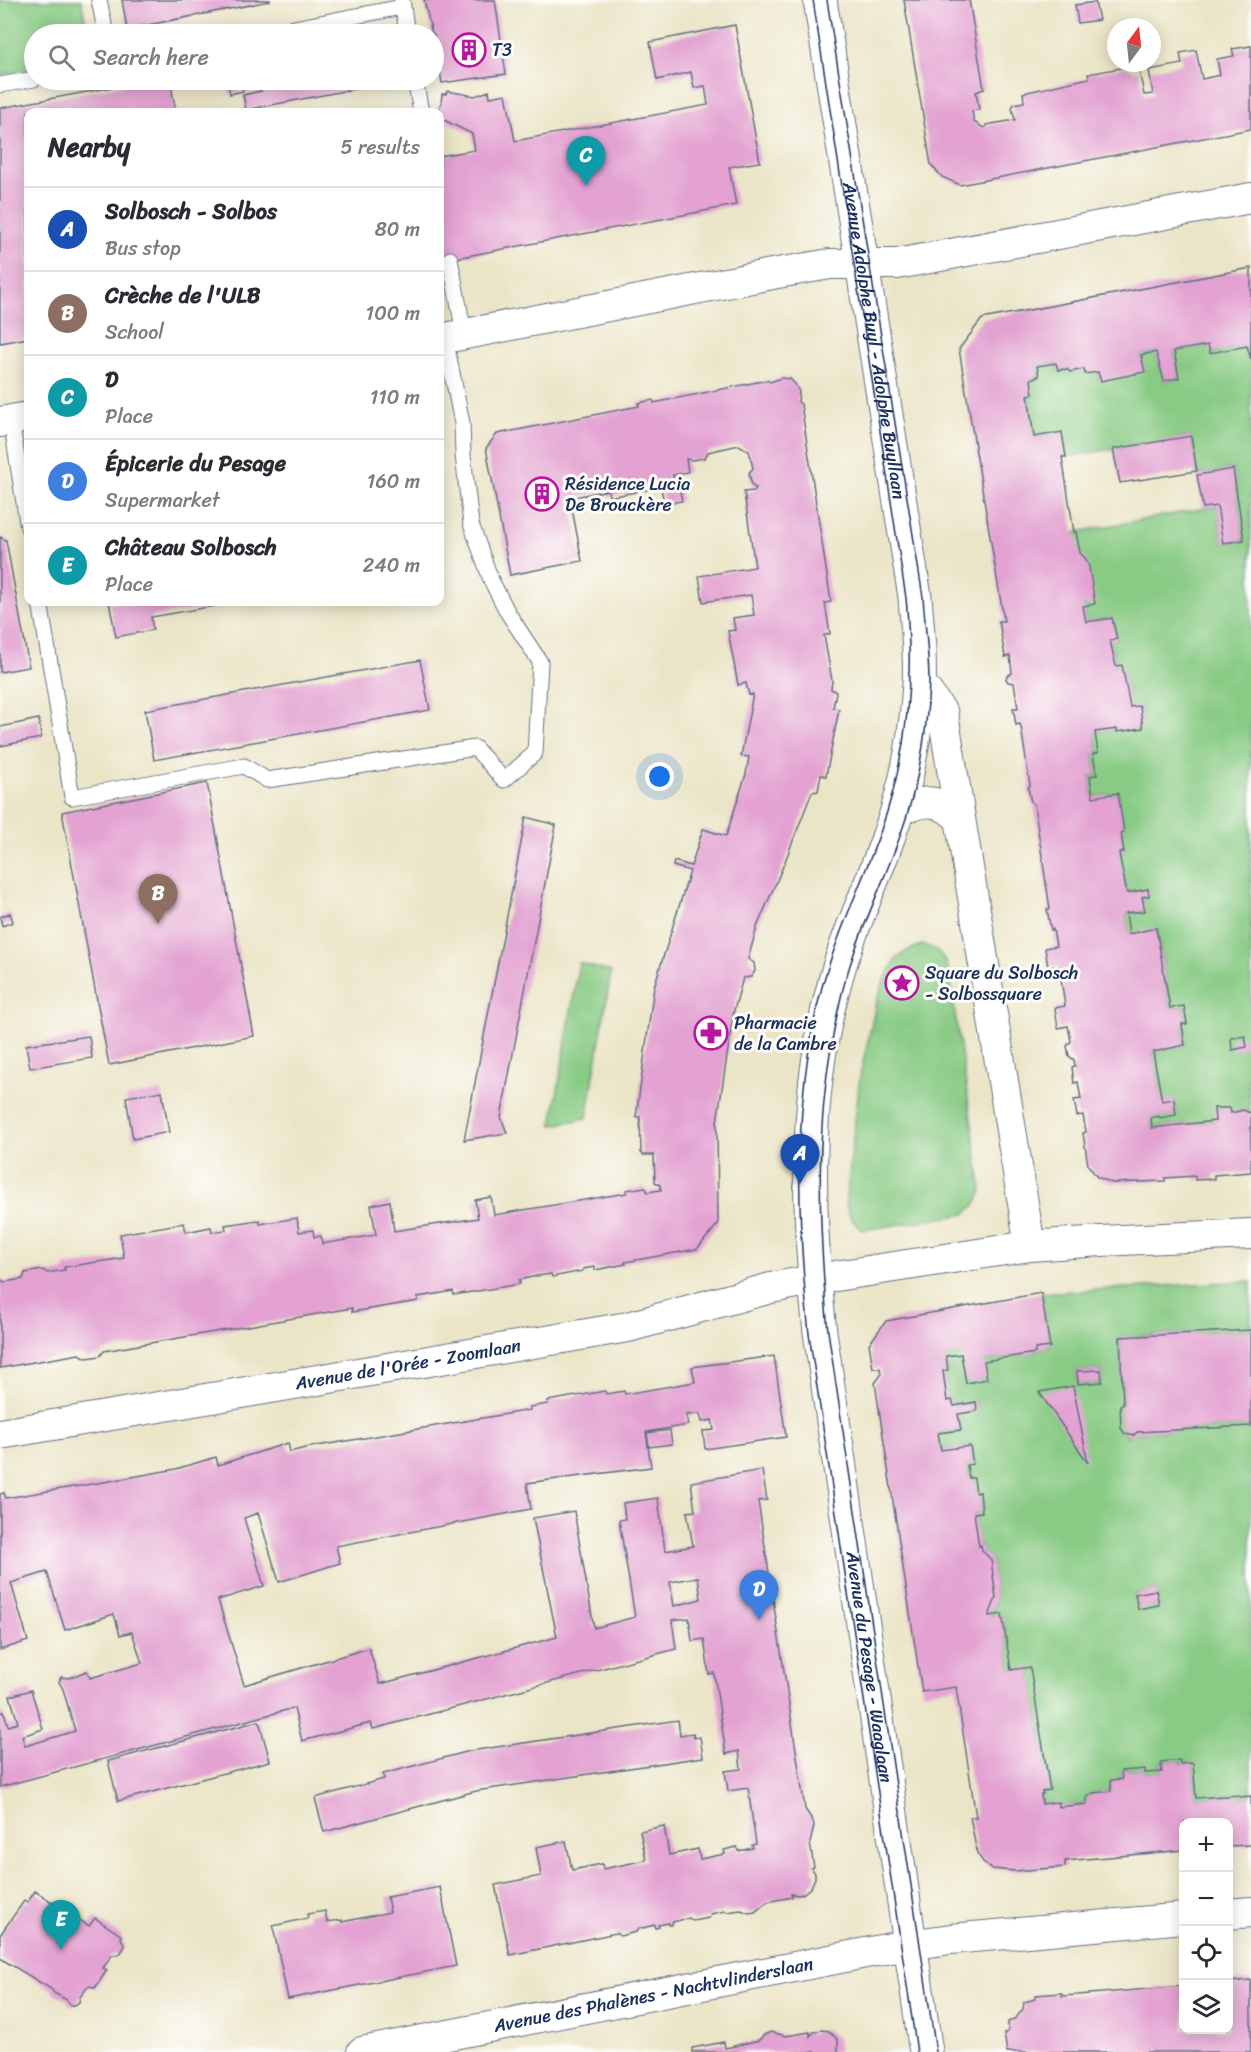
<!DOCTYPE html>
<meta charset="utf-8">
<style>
:root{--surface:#fff;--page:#f2f2f3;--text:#2b2b33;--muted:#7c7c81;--line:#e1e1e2;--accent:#b5179e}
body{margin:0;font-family:Sriracha,sans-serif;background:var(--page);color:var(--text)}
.controls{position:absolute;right:18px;bottom:18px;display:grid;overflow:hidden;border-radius:12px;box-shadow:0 3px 15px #0003}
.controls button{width:54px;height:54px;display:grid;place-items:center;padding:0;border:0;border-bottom:2px solid var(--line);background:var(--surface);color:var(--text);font:30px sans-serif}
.compass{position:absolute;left:1107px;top:18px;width:54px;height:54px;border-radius:50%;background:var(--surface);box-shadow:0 3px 15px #0003;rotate:15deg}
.you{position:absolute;left:660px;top:777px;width:21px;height:21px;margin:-15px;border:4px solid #fff;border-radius:50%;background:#1a73e8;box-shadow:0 0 0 9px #1a73e833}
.badge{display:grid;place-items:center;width:39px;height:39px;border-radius:50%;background:var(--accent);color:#fff;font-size:20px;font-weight:700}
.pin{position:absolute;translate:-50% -50px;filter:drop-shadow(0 2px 3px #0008)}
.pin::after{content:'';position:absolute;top:32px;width:21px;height:18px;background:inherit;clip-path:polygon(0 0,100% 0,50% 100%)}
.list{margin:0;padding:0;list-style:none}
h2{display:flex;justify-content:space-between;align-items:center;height:78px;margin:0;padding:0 24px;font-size:26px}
h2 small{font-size:20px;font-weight:400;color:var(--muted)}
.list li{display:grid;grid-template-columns:39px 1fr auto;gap:18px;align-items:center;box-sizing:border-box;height:84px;padding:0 24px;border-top:2px solid var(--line)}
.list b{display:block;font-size:22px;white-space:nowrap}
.list p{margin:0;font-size:20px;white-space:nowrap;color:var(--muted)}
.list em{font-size:20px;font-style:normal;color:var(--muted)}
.icon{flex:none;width:33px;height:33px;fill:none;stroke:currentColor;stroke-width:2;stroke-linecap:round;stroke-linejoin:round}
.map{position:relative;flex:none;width:1251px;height:2052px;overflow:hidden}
.search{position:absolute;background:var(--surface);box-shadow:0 3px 15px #0003;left:24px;top:24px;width:420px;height:66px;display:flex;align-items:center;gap:15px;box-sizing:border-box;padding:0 21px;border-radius:33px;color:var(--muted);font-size:22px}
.panel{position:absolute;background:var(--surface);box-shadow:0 3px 15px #0003;left:24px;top:108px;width:420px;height:498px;border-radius:12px}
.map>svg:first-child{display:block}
.green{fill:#88cb84;stroke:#527d71;stroke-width:1.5;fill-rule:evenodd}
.building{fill:#e3a2d2;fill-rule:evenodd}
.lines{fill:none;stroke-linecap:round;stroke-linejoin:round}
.lane-casing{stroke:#646f83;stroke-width:17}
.street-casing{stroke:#646f83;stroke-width:32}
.secondary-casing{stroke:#646f83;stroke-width:35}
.lane{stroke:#fff;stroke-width:15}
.street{stroke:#fff;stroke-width:30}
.secondary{stroke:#fff;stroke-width:33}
.tram{stroke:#1b2f5e;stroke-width:1.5}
.labels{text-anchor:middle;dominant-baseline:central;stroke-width:6;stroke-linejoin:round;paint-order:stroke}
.poi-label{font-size:18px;fill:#1b2f5e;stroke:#fdfcf7;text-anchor:start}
.street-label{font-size:18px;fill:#1b2f5e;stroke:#fdfcf7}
</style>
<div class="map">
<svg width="1251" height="2052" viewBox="0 0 1251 2052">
<rect width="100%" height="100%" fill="#fdfcf7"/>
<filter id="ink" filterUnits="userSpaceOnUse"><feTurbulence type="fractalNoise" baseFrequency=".0167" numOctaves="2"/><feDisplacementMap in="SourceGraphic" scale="12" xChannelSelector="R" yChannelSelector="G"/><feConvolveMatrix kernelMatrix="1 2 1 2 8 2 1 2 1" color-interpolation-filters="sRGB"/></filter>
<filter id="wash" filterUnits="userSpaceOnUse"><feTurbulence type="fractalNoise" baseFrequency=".008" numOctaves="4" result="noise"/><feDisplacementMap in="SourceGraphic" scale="24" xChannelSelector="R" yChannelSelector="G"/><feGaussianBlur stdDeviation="1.35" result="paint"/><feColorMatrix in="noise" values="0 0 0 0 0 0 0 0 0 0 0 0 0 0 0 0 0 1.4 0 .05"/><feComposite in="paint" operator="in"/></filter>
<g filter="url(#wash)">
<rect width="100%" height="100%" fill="#ebe5c8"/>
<!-- green -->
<path class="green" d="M0,0H81L88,34H34V69L0,75Z
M1208,345L1211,353L1247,346L1249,355H1251V1079H1248L1250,1113L1243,1110L1231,1113L1230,1108H1215V1121L1152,1128L1151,1118L1159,1116L1160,1118L1176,1115L1174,1100L1162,1101L1153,1052L1185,1045L1182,1024H1186L1184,1006L1170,1008L1157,929L1129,934L1126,913L1144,911L1142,897L1149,895L1148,889L1127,893L1119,853L1124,852L1121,833L1124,832L1118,793L1093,797L1090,776L1097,775L1093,754L1098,753L1095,732L1117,729L1118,732L1143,727L1140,706L1130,707L1122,665L1116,666L1110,641L1117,639L1112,618L1086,622L1076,532L1217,506L1223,543L1244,540L1233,469L1197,475L1191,436L1066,457L1062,432L1034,437L1028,395L1031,379L1039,376L1037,366L1056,363L1058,370L1084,369L1098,372L1099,379H1101L1144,371L1141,355L1156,352L1164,381L1179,378L1174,351Z
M921,945C936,947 942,954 948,967L982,1191L975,1205L965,1214L864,1230C852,1223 848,1216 846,1202L860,1076L876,1004L884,981L896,959L907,951Z
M579,963L611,972L587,1118L552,1125Z
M1251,1281V1330L1120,1337L1123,1404L1120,1405C1121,1415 1119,1447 1137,1432L1251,1426V1796L1239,1797L1238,1795L1196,1798L1193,1763L1180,1764V1760L1161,1762L1162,1772L1145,1773V1769L1121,1771L1122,1779L1111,1781V1791L1093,1793L1087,1797L1086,1804L1058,1807L1057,1803L1042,1804L1041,1794H1043L1042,1791L1050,1789L1030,1668L1011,1670L1002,1614L989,1616L996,1598L991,1560L982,1550L981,1545L979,1546L974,1513L982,1511L980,1493H976L974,1478H969L967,1465L973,1463L971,1446L941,1450L938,1433L961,1430L958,1414L977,1410L976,1402L954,1406L952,1400L947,1401L943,1371L948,1370L946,1356L961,1354L984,1361L1035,1353V1349L1050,1347L1041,1293ZM1101,1370L1102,1382L1078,1384L1077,1371ZM1156,1590L1159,1605L1138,1608L1135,1594Z"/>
<g id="blocks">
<!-- building -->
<path class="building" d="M122,0H270V1L127,29Z
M424,0H495L506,74L442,83L434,34H432Z
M904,0H969L984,89L976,92L979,109L972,111L974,122L984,128L986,127V125L1015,120L1012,108L1014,104L1024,102L1023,93L1089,78L1088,74L1126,67L1135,71L1139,70L1144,95L1153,94L1149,70L1182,64L1180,53L1196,50L1202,79L1220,75L1217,59L1234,56L1232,49L1251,46V129L960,185L942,177L931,165Z
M1095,2L1099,20L1078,23L1075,5Z
M735,25L760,162L729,167L736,205L440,261V156L475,150L472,134L440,118V114L437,112L441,104L442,94H446L447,91L475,96L489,91L490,97L506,94L515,141L708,105L705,86L694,88L691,72L657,80L650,42Z
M151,80H170L176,112H28V338L0,343V108Z
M227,80H241L243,91L230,94Z
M258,80H374L375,85L246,110L243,95L261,91Z
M1251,268V359L1247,346L1210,353L1208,345L1174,351L1179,378L1164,381L1156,352L1141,355L1145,372L1101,381L1098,372L1085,374L1084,369L1070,372L1067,369L1058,370L1056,363L1037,366L1039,376L1031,379L1033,394L1028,395L1034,437L1062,432L1066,457H1062L1074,532H1076L1080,553L1086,559L1089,567L1095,604L1083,606L1086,622L1112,618L1117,639L1110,641L1116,666L1122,665L1130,707L1140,706L1143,728L1117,732V729L1095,732L1098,753L1093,754L1097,775L1090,776L1093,797L1118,793L1124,832L1121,833L1124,852L1119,853L1127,893L1148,889L1149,896L1142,897L1145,911L1126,913L1129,934L1156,928L1170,1008L1184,1006L1187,1024H1182L1185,1045L1153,1052L1162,1101L1174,1099L1176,1115L1160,1118L1159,1116L1151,1118L1152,1128L1215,1121L1214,1108H1230L1231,1113L1243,1110L1251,1113V1172L1214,1175V1179L1195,1180V1176L1165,1178V1181L1112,1183L1097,1177L1088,1165L1083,1133L1086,1132L1083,1115L1077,1116L1074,1100L1081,1099L1078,1082L1074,1083L1072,1067L1075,1066L1074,1060L1069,1056L1067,1046L1071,1041L1068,1026L1058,1028L1055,1008L1065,1006L1059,966L1048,967L1045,948L1056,946L1053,929L1051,930L1047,909H1050L1034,804L1031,802L1028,788L1030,785L1021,727L1020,724L1016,725L1013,708H1018L1014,683L1008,682L1006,679L1007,676L1012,673L1010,656L1005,657L999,621H1004L959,349L982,319Z
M781,378L790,379L795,384L799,392L798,402L801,404L831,602L825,603L830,634L824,635L832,681L831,689L836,692L833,708L839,709L826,776L821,775L818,791L812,792L784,864L757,927L748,959L754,963L755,971L751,977L743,978L734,1010L717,1122L718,1224L697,1249L625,1262L626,1264L595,1270V1267L583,1269V1271L552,1277L551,1274L537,1276L519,1280L520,1284L454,1295L453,1291L436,1294L418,1297V1301L352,1312V1308L104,1351L100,1356L87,1358L79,1354L0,1368V1278L4,1282L23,1279L25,1273L43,1270L47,1273L65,1270L64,1267L124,1258L120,1234L184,1223L186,1232L211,1227L212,1232L226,1230L225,1225L259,1220L260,1224L297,1218L299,1232L313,1230L314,1237L321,1236L322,1244L376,1235L371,1205L390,1201L394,1231L478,1218L475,1200L491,1197L494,1215L627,1193L626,1190L645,1187L648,1192L661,1190L660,1185L655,1182L654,1155H643L641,1153L640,1117H636L654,987L690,871L673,866L674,861L691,866L703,829L726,836L746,774L749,757L741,756L753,694L749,695L746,683L738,685L728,631L735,630L733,618L754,615L751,595L703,602L699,576L755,567L744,492L754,491L756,488L752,486L749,473L753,468L749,451L739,445L708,452L705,458L692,460L686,459L688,472L673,475L674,481L678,480L682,501L664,504L660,482L651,484L652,489L609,497L608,490L570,498L582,561L510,575L486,448L497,434L639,406L638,403L653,400L654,403L767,380L770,382Z
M1191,436L1197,471L1120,483L1113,449Z
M1233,469L1244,540L1223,543L1217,506L1203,508L1197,475Z
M0,537L6,540L29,667L0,672Z
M109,602H214L215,606L151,617L153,630L116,637Z
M420,660L430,710L154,760L145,710Z
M39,719L41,738L0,746V727Z
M207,783L254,1036L109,1065L62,812Z
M526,817L556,825L501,1117L507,1133L464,1140Z
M10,913L13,922L2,926L0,917Z
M89,1036L92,1058L30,1068L26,1045Z
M1245,1036L1247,1047L1232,1050L1231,1038Z
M162,1091L169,1132L133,1139L126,1097Z
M1041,1293L1050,1347L1035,1349V1353L984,1361L987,1379L966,1383L961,1354L946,1356L948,1370L943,1371L947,1401L952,1400L954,1406L976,1402L977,1411L958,1414L961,1430L938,1433L941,1450L970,1446L973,1464L967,1465L969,1478H974L976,1493L980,1492L982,1512L974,1513L979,1546L981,1545L982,1550L991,1560L996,1598L989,1616L1002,1614L1011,1670L1030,1667L1050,1790L1042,1791L1043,1794H1041L1042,1804L1058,1802V1807L1086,1804L1087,1797L1093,1793L1111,1791V1780L1122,1779L1121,1771L1145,1769V1773L1162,1772L1161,1762L1180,1760V1764L1193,1763L1196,1798L1239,1795V1797L1251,1796V1845L1228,1846V1822H1184V1850L1065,1861V1867L1014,1871L993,1869L983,1862L977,1853L970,1817H976L956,1687L922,1692L875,1383L881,1375L880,1368H873L869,1344L886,1321Z
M1251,1330V1426L1137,1432L1133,1436L1124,1433L1121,1428L1120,1405L1123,1404L1120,1337Z
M774,1356L786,1437L705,1449L703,1431L714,1430L712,1420L702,1422L700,1414L686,1415L688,1425L646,1432L651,1467L527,1483L531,1509L336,1546L340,1563L279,1582L258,1513L244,1518L264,1586L218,1600L244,1685L369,1648L380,1684L557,1637L533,1518L574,1511L594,1628L635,1617L619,1520L625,1519L623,1503L658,1498L665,1551L693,1546L687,1512L695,1511L691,1482L762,1470L767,1500L758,1501L805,1809L813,1821L814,1826L810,1843L814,1867L811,1868L815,1873V1878L811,1887L804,1893L799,1895L791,1894L792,1897L767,1902L755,1912L749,1913L741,1910L727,1912L725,1911L711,1914L709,1918L693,1921L689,1918L672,1922V1925H669V1923L658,1925L659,1927L656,1928L655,1925L638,1929L636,1932L620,1936L616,1933L510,1955L495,1885L541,1876L536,1847L566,1841L572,1870L602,1864L603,1869L646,1860L640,1831L664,1826L669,1855L698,1849L700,1859L725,1854L724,1850L737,1847L738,1851L753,1848L752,1845L756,1844L748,1788L728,1791L725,1771L741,1769L739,1751L726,1754L714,1673L709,1674L704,1639L692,1641L689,1618L672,1620L676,1649L373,1729L371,1723L302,1741L294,1708L0,1787V1713L4,1712L8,1726L18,1723L10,1696L31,1690L43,1729L22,1736L25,1746L75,1731L63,1689L59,1682L61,1677L68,1678L87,1671L90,1678L142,1663L132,1632L120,1635L114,1614L65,1630L47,1572L11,1583L28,1641L0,1650V1494L4,1493L6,1498L104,1482L176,1469L216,1457L218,1465L288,1443L290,1452L305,1448L530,1410L529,1407L548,1404L547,1401L605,1391L606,1394L624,1391L625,1394L695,1382L692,1367ZM698,1577L701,1599L674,1606L670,1582Z
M1101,1370L1102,1382L1078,1384L1077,1371Z
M1073,1386L1088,1463L1039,1392Z
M670,1430L672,1444L649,1447L647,1433Z
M1156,1590L1159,1605L1138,1609L1135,1594Z
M678,1720L680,1735L693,1733L694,1738L700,1737L703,1757L476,1791L324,1832L315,1798L384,1779L383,1774L470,1751Z
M259,1721L270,1761L118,1801L108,1761Z
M440,1887L456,1966L288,1999L273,1926L308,1918L307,1914L325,1911L327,1922L342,1920V1922L390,1912L387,1897Z
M35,1891L89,1926L95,1918L122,1936L121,1938L125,1946L120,1954L112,1955L103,1968L107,1970L95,1988L90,1986L87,1988L80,1997L79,2002L75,2005H70L67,2000L54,1993L51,1989L0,1958V1935L24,1901L27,1903Z
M1251,1980V2052H1007L1004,2033L1008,2032V2022L1016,2018L1023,2009L1024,2002L1035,1999V1995L1062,1993V1996L1078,1995L1184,1986V2030H1228V1982Z
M822,2030L829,2031L838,2040V2052H692V2048L724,2042L725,2048L730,2047L759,2040L764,2035L771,2032L786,2036L810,2032V2036L814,2032Z"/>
</g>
</g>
<g filter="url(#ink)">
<use href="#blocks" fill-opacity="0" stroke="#646f83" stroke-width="1.5"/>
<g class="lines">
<!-- lane casing -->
<g class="lane-casing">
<path id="lane" d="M99,0L106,34
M402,0L407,34
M263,34L402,7
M415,80L421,112
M0,85L34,79
M450,259L464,333
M11,420L28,528
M40,602L72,797L244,766L267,780L475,748L504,780L535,753L540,662L508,613L491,580L471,524L463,455L462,423L445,338"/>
</g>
<!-- street casing -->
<g class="street-casing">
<g id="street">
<path d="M440,339L772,274L830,264H897L1251,198"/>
<path d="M0,422L28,417"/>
<path d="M920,682L943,714L1030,1246"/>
<path d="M897,810C926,801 936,796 959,818"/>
<path id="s1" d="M0,1434L628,1327L771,1288L823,1278L1030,1246L1101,1241L1251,1234"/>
<path d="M1228,1914L1251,1912"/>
<path id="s2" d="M362,2052L901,1946L951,1939L1184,1918"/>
</g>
</g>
<!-- secondary casing -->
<g class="secondary-casing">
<g id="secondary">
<path id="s3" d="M820,0L915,597C917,626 921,655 919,684C916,735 907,786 889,835C871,888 845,938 832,993C803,1104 808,1219 820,1332L926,2052"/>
</g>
</g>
<!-- lane -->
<use href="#lane" class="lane"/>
<!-- street -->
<use href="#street" class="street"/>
<!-- secondary -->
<use href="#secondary" class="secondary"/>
<!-- tram -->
<path class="tram" d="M813,0L906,598C914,680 908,753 881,830C862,883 837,933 822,987C792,1100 797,1219 809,1334L917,2052
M827,0L923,597C925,625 929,655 929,683C927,736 917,790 899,839C879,894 851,948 839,1006C814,1116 818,1220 828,1331L936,2052"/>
</g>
</g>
<!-- icons -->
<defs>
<g id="building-ring" transform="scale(1.725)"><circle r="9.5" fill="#fdfcf7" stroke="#b5179e" stroke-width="1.5"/><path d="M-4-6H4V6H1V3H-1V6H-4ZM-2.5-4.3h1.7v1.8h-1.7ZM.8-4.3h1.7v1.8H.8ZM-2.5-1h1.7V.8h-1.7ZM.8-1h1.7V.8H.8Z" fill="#b5179e"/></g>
<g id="sight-ring" transform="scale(1.725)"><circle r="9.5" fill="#fdfcf7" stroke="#b5179e" stroke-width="1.5"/><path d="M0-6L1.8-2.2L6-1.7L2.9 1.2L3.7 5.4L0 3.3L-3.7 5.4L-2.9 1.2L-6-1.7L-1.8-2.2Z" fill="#b5179e"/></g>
<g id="pharmacy-ring" transform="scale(1.725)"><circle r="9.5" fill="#fdfcf7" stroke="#b5179e" stroke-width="1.5"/><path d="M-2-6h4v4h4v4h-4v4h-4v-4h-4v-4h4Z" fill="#b5179e"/></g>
</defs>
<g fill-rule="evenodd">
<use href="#building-ring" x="469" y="50"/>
<use href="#building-ring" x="542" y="494"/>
<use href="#sight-ring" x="902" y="983"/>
<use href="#pharmacy-ring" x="711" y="1033"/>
</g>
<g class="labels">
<!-- poi labels -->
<g class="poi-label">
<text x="492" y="50">T3</text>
<text x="565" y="484">Résidence Lucia<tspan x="565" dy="21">De Brouckère</tspan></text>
<text x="925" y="973">Square du Solbosch<tspan x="925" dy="21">- Solbossquare</tspan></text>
<text x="734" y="1023">Pharmacie<tspan x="734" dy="21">de la Cambre</tspan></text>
</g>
<!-- street labels -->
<g class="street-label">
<text stroke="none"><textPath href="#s3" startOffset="345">Avenue Adolphe Buyl - Adolphe Buyllaan</textPath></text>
<text stroke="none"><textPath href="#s1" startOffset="414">Avenue de l'Orée - Zoomlaan</textPath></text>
<text stroke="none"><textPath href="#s3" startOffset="1694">Avenue du Pesage - Waaglaan</textPath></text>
<text stroke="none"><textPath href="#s2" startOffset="297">Avenue des Phalènes - Nachtvlinderslaan</textPath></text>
</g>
</g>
</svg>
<div class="controls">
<button>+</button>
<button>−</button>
<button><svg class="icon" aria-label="locate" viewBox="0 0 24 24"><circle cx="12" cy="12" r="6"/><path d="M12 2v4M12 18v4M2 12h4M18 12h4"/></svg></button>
<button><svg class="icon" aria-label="layers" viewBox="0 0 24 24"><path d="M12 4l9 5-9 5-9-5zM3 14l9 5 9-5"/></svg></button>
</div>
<svg class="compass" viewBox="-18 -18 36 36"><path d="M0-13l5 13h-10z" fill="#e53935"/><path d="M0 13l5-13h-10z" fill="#7c7c81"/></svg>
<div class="you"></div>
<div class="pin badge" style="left:800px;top:1184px;background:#1a4fb4">A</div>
<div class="pin badge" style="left:158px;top:924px;background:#8d6e63">B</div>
<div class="pin badge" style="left:586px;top:186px;background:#0f9aa8">C</div>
<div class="pin badge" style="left:759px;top:1620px;background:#3f7fe0">D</div>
<div class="pin badge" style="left:61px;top:1950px;background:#0f9aa8">E</div>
<div class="search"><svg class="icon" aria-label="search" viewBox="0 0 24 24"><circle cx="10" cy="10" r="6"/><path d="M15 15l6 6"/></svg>Search here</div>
<section class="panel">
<h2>Nearby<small>5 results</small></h2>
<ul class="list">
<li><span class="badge" style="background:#1a4fb4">A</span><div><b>Solbosch - Solbos</b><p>Bus stop</p></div><em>80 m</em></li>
<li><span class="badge" style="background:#8d6e63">B</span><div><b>Crèche de l'ULB</b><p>School</p></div><em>100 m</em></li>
<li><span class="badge" style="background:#0f9aa8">C</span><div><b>D</b><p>Place</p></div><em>110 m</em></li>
<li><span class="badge" style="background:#3f7fe0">D</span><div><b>Épicerie du Pesage</b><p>Supermarket</p></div><em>160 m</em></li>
<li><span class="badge" style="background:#0f9aa8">E</span><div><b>Château Solbosch</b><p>Place</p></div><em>240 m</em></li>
</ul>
</section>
</div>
